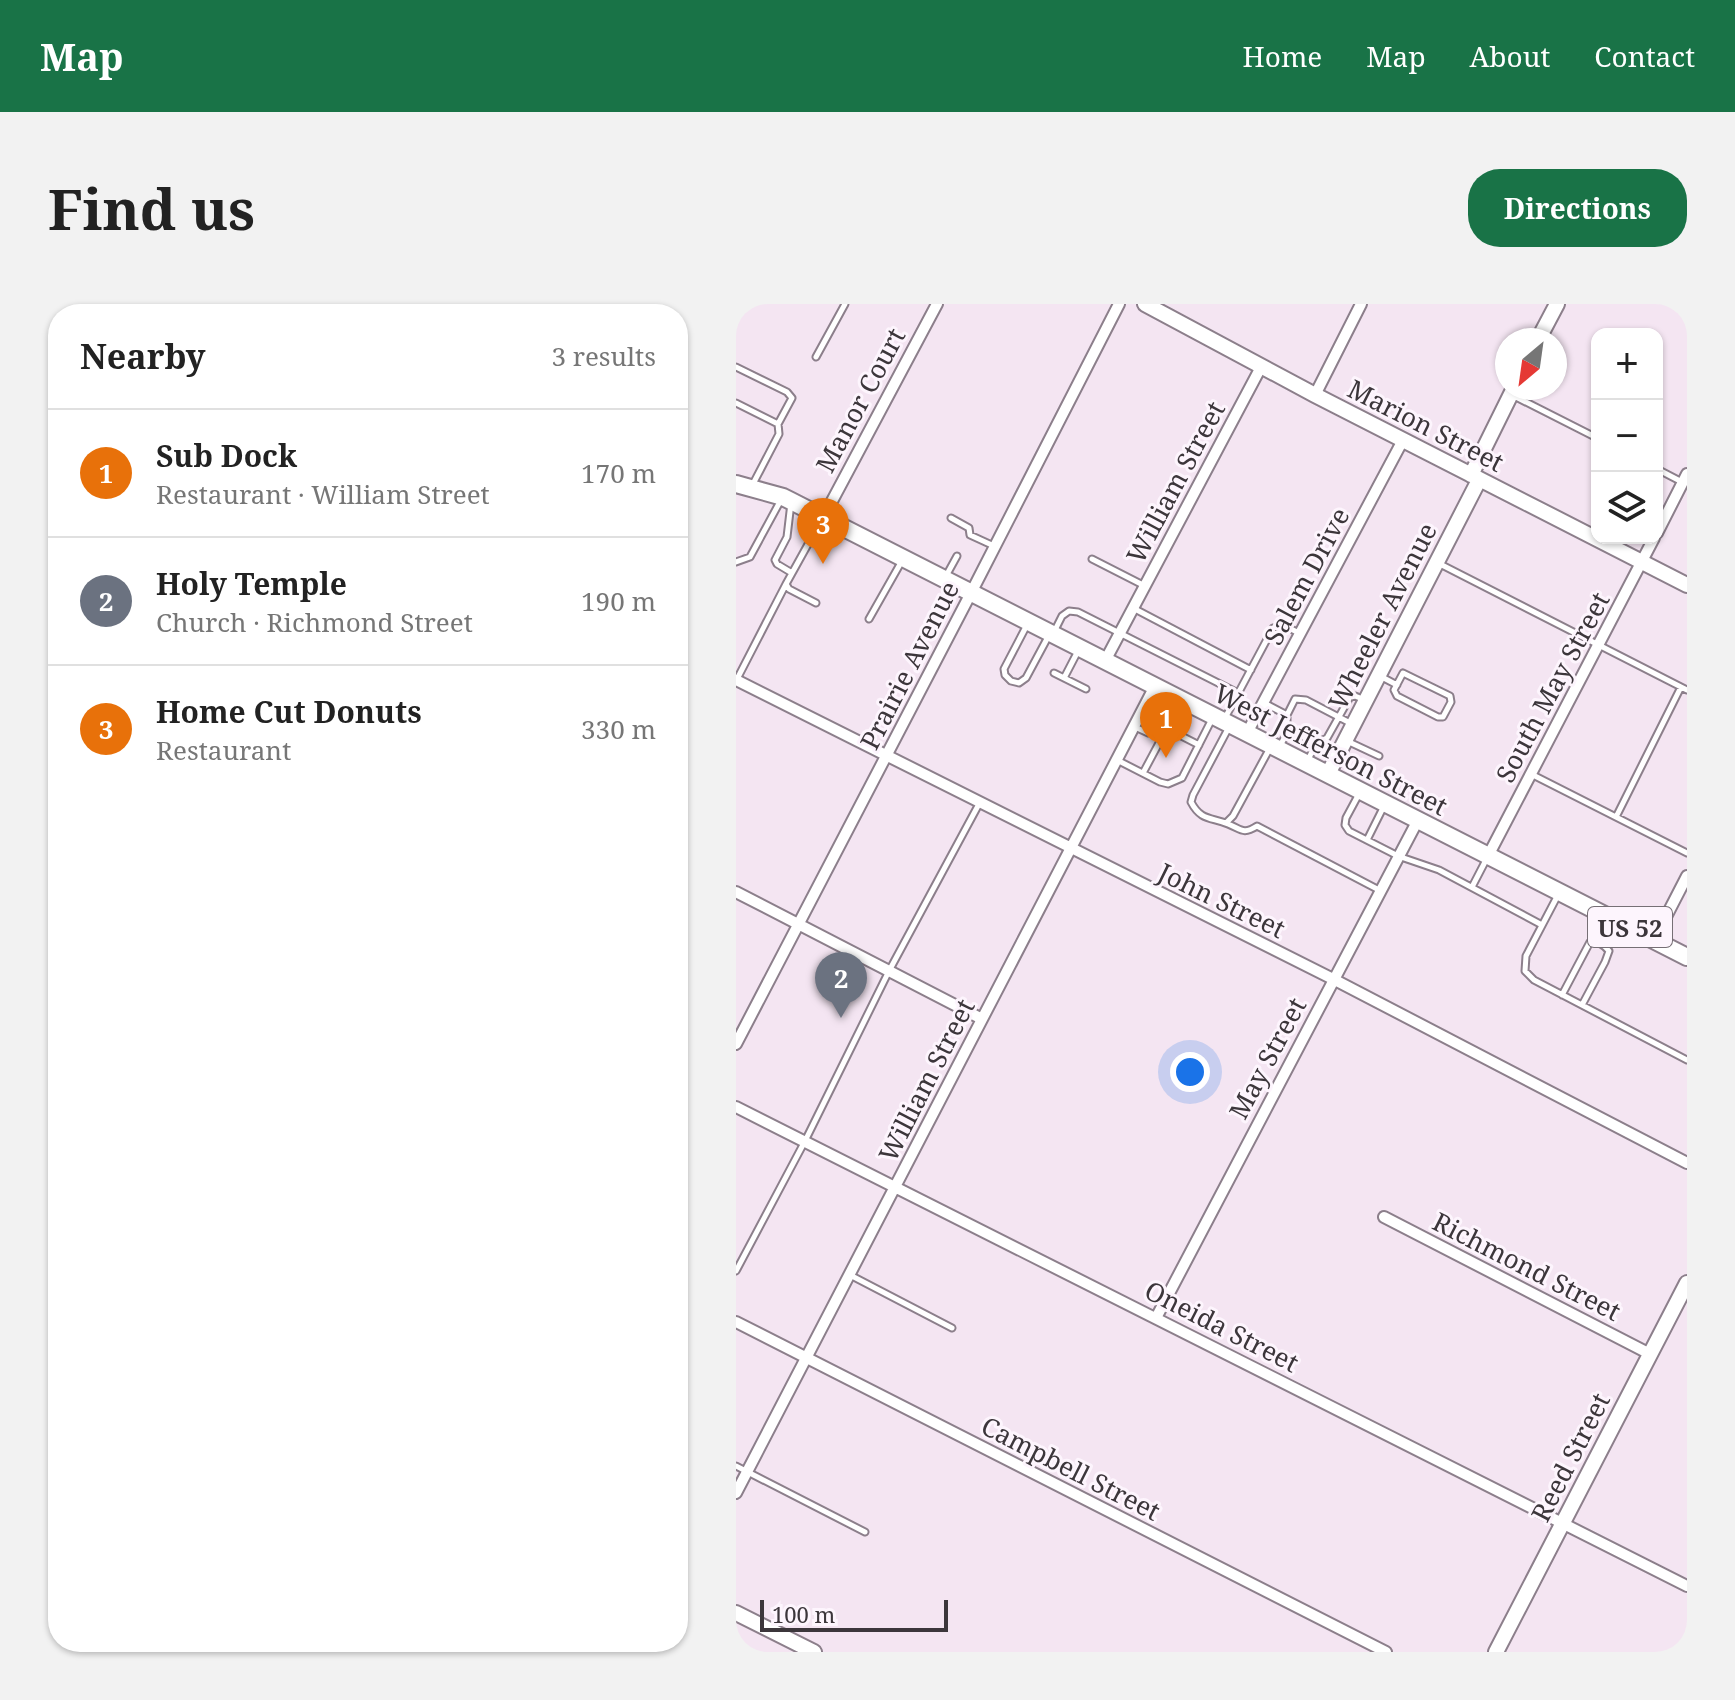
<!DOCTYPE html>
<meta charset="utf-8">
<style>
:root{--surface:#fff;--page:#f2f2f2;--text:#222;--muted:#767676;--line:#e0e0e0;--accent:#197347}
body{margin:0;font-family:"Noto Serif",serif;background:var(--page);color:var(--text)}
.controls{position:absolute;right:24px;top:24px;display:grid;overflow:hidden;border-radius:16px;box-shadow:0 2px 6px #0004}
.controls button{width:72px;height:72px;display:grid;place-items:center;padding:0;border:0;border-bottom:2px solid var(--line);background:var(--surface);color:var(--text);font:40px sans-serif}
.compass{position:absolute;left:759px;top:24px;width:72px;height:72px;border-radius:50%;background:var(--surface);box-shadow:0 2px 6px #0004;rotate:209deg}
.scale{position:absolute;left:24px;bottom:20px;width:188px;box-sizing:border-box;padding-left:8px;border:4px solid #3c363b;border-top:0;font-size:22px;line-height:28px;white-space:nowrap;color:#3c363b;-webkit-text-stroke:6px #fdf5fd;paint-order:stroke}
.you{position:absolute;left:454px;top:768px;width:28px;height:28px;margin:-20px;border:6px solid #fff;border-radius:50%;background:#1a73e8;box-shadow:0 0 0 12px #1a73e833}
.badge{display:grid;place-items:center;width:52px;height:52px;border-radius:50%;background:var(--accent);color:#fff;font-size:26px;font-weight:700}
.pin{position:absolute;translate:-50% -66px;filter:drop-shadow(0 2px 4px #0008)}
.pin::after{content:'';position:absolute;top:42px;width:28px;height:24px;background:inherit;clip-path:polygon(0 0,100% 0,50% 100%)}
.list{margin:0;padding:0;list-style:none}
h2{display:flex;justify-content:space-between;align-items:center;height:104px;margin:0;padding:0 32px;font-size:34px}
h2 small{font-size:26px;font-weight:400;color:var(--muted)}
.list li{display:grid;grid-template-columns:52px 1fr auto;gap:24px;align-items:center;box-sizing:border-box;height:128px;padding:0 32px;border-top:2px solid var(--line)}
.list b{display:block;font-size:30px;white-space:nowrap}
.list p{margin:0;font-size:26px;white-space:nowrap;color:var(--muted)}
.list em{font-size:26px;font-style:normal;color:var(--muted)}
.icon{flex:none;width:44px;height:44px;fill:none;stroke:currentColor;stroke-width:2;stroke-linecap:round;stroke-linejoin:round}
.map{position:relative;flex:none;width:951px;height:1348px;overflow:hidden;border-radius:32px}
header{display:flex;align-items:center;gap:48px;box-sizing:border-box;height:112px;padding:0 40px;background:var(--accent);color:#fff}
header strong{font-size:38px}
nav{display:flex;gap:44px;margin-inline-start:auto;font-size:28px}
.intro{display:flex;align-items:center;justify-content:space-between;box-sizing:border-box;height:192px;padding:0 48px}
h1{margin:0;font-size:56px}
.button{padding:20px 36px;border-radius:32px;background:var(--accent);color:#fff;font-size:28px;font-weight:700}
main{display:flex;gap:48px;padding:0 48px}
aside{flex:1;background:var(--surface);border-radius:32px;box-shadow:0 2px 6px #0004}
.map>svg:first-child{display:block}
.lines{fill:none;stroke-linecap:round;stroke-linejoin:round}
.service-casing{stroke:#8c7f8b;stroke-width:9}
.minor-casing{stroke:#8c7f8b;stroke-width:14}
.tertiary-casing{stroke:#8c7f8b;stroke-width:18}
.primary-casing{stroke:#8c7f8b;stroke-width:20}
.service{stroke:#fff;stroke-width:5}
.minor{stroke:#fff;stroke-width:10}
.tertiary{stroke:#fff;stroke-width:14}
.primary{stroke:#fff;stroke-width:16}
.labels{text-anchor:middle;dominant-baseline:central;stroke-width:6;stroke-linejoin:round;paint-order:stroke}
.shield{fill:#fdf5fd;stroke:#766f75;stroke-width:2}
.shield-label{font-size:24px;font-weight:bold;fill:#3c363b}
.street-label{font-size:26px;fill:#3c363b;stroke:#fdf5fd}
</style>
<header>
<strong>Map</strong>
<nav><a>Home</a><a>Map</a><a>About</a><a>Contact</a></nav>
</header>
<div class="intro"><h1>Find us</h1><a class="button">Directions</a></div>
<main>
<aside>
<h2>Nearby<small>3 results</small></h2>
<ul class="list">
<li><span class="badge" style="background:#e8710a">1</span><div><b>Sub Dock</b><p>Restaurant · William Street</p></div><em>170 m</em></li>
<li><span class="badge" style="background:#6b7280">2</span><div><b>Holy Temple</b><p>Church · Richmond Street</p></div><em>190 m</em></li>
<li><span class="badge" style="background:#e8710a">3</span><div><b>Home Cut Donuts</b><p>Restaurant</p></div><em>330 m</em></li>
</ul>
</aside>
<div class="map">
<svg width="951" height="1348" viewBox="0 0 951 1348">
<rect width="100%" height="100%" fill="#f4e5f2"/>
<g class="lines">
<!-- service casing -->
<g class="service-casing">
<path id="service" d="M80,53L109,0
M0,63L51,88L56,94L42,120L43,130L18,178
M776,91L861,134
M0,99L42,120
M921,165L946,178
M55,199L51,233L39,256L41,260L56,269
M215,214L233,224L234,231L258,242
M356,255L407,281
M0,258L14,253L46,194
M702,259L951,386
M210,272L221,252
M80,299L53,285L50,280L86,215
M397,304L515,366
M133,315L167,255
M292,319L268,365L269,371L275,377L283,379L290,374L312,333
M319,326L326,312L333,307L342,308L502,389
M318,369L350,385
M667,369L714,392L715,398L707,413H702L661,392L658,386Z
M644,372L661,381
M328,374L342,347
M0,377L50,280
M528,399L551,411L559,395L570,396L616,420
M551,411V421L553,425L580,439
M489,414L537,324L547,321L563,329
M399,423L412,429L420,419L463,441
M492,425L457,491L455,498C465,517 475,513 492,520C505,525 507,531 521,522L643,586
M611,437L643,452
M544,442L553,425
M381,456L424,478L432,480L446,474L477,413
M572,456L580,439L591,434L614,393L619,392L629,396
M407,469L431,424
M795,470L951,549
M624,488L610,514L609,521L613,527L662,552L703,566L806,621
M880,513L945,383
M490,519L497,512L534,444
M631,536L647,504
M736,583L750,556
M823,589L790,652L789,667L798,676L951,756
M862,639L873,619
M826,691L854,638C862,637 868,641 873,647L869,658L846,701
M0,967L69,837L153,667L243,500
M114,971L216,1024
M0,1162L129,1228"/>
</g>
<!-- minor casing -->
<g class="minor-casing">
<path id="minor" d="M579,91L625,0
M87,214L201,0
M921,229L951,170
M369,357L525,63
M0,376L597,675L951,859
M511,429L667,136
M752,552L918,234
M0,588L246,715
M918,636L951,572
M0,740L235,289L383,0
M0,803L951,1282
M648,913L914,1050
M420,1014L682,516
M0,1018L650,1348
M0,1189L419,382"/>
</g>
<!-- tertiary casing -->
<g class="tertiary-casing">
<path id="tertiary" d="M409,0L579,91L951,281
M802,36L821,0
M735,171L778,84
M592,470L743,176
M0,1309L78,1348
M760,1348L951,979"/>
</g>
<!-- primary casing -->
<g class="primary-casing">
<path id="primary" d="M0,180L47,193L55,197L951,653"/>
</g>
<!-- service -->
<use href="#service" class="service"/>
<!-- minor -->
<use href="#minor" class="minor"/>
<!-- tertiary -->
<use href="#tertiary" class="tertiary"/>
<!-- primary -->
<use href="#primary" class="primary"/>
</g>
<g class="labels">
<!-- shield labels -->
<rect class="shield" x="852" y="603" width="84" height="40" rx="6"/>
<g class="shield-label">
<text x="894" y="623">US 52</text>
</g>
<!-- street labels -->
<g class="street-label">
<text transform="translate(124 96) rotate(-62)">Manor Court</text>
<text transform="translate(690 121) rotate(27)">Marion Street</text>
<text transform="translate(439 178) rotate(-62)">William Street</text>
<text transform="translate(570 272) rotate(-62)">Salem Drive</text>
<text transform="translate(646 312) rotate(-63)">Wheeler Avenue</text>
<text transform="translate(173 361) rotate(-63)">Prairie Avenue</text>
<text transform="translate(816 383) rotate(-62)">South May Street</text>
<text transform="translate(595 445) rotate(27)">West Jefferson Street</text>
<text transform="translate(486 596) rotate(26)">John Street</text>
<text transform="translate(531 754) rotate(-62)">May Street</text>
<text transform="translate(190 776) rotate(-63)">William Street</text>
<text transform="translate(791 962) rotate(27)">Richmond Street</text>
<text transform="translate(486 1022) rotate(27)">Oneida Street</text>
<text transform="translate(834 1153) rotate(-63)">Reed Street</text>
<text transform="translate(335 1164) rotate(27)">Campbell Street</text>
</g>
</g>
</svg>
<div class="controls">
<button>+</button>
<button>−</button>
<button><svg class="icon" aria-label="layers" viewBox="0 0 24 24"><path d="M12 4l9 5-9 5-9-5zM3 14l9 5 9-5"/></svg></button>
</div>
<svg class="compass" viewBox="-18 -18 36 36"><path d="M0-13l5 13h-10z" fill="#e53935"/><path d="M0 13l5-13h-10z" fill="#767676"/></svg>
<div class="scale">100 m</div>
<div class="you"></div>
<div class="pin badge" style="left:430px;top:454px;background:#e8710a">1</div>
<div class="pin badge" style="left:105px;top:714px;background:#6b7280">2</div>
<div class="pin badge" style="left:87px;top:260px;background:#e8710a">3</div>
</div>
</main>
